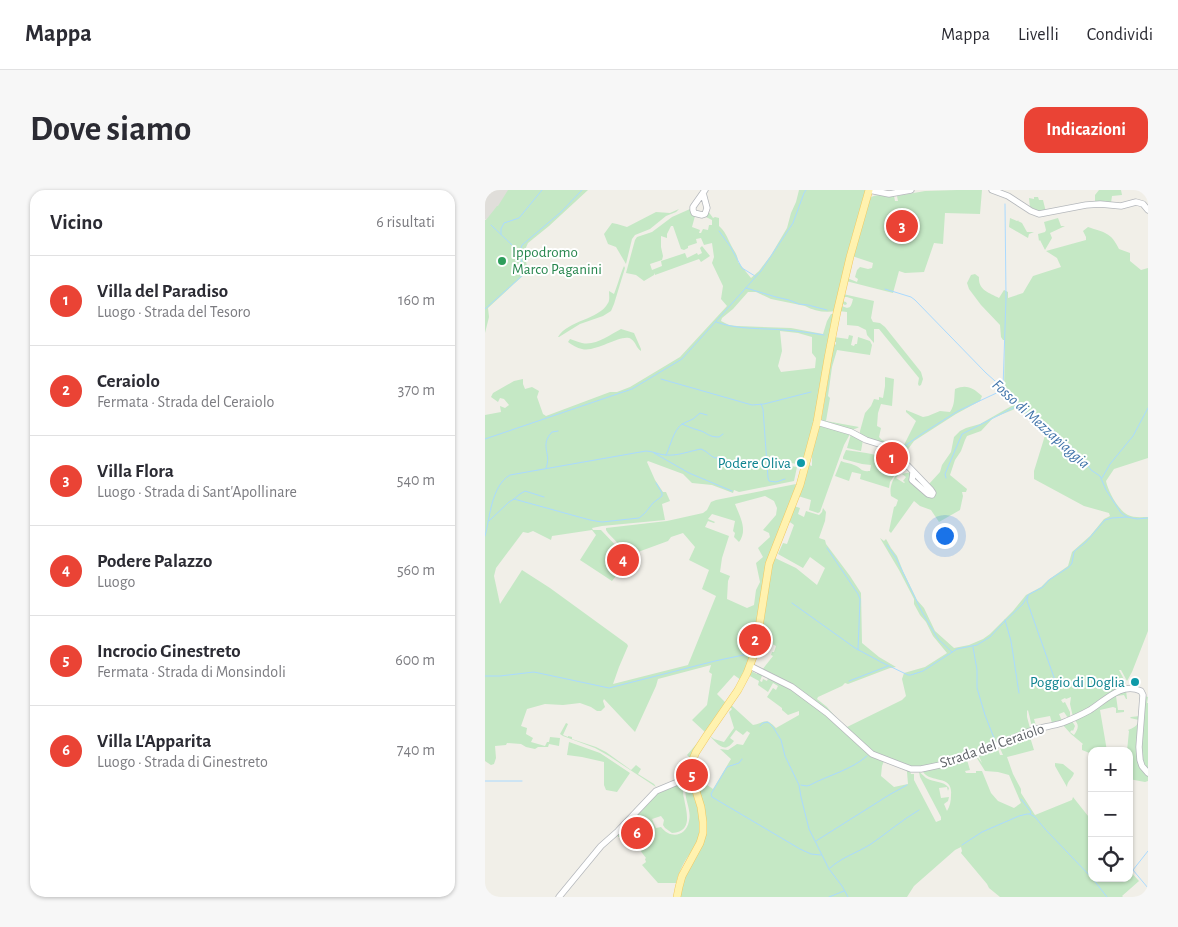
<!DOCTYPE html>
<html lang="it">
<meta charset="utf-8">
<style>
:root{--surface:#fff;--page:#f7f7f7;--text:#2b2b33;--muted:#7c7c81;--line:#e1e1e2;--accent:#ea4335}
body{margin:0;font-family:"Alegreya Sans",sans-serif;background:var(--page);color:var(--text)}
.controls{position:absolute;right:15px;bottom:15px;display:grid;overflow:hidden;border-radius:10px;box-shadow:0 1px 4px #0004}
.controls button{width:45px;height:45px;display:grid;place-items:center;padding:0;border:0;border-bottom:1px solid var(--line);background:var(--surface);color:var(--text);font:25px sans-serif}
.you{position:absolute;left:459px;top:345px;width:18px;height:18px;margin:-12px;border:4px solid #fff;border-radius:50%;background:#1a73e8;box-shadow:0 0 0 8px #1a73e833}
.badge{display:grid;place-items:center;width:32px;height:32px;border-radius:50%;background:var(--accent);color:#fff;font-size:16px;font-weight:700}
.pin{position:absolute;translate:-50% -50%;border:2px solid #fff;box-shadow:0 1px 5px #0006}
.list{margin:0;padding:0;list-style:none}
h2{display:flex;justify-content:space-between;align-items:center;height:65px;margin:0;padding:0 20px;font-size:21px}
h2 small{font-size:16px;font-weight:400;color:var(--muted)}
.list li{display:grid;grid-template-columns:32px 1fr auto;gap:15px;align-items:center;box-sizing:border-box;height:90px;padding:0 20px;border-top:1px solid var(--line)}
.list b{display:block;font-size:19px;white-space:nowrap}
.list p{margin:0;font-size:16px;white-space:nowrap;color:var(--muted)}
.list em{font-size:16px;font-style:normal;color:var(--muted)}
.icon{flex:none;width:28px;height:28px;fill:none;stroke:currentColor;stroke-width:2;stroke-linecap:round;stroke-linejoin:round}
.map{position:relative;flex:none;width:663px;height:707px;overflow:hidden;border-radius:15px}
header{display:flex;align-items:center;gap:30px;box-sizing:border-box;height:70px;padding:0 25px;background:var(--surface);border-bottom:1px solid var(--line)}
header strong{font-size:24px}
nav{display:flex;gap:28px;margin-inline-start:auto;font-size:18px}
.intro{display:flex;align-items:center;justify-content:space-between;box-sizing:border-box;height:120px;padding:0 30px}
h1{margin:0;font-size:35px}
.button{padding:12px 22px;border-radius:15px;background:var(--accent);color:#fff;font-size:18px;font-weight:700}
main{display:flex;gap:30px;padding:0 30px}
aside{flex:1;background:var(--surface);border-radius:15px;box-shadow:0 1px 4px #0004}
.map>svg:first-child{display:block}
.industrial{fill:#e0deda}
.green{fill:#c5e8c5;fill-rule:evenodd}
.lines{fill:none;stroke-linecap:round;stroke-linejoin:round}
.stream{stroke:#aadaff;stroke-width:1}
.minor-casing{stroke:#b5b8bc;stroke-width:7}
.major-casing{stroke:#f2c960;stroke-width:8}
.minor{stroke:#fff;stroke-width:5.5}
.major{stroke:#fff2af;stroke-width:7}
.leisure-dot{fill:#2e9e5b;stroke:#fff;stroke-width:2}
.culture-dot{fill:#0f9aa8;stroke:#fff;stroke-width:2}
.labels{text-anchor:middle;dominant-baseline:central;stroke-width:4;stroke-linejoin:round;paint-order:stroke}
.leisure-label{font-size:15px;fill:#27864d;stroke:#fff;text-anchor:start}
.culture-label{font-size:15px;fill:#0d838f;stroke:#fff;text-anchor:end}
.street-label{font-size:15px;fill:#5f6368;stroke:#fff}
.water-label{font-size:16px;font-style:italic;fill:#4174aa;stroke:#fff}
</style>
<header>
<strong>Mappa</strong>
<nav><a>Mappa</a><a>Livelli</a><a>Condividi</a></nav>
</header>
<div class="intro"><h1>Dove siamo</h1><a class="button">Indicazioni</a></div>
<main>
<aside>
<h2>Vicino<small>6 risultati</small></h2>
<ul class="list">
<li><span class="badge">1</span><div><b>Villa del Paradiso</b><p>Luogo · Strada del Tesoro</p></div><em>160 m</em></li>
<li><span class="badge">2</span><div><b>Ceraiolo</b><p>Fermata · Strada del Ceraiolo</p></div><em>370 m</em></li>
<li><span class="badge">3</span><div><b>Villa Flora</b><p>Luogo · Strada di Sant'Apollinare</p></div><em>540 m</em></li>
<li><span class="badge">4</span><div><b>Podere Palazzo</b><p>Luogo</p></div><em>560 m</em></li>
<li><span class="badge">5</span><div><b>Incrocio Ginestreto</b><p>Fermata · Strada di Monsindoli</p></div><em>600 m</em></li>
<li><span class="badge">6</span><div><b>Villa L'Apparita</b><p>Luogo · Strada di Ginestreto</p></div><em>740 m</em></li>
</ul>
</aside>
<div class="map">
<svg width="663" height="707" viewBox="0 0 663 707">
<rect width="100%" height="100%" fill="#f1efe8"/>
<!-- industrial -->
<path class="industrial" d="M0,0H27L2,31L0,29Z"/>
<!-- green -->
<path class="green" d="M23,0H103L64,36L43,53L39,62L43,81L3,118L4,127L0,143V30H1L12,16H13Z
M314,0H381L351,121C340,123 329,121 320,116L286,109L271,102H263L248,119L237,128L236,131L244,135L252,136L306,138L338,144L342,131L346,124H350L337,201L319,271L312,268L311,272L313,273L312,274L306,273V276L312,277L309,291L254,302L249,300L248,303L227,295L207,293L198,284L163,271L162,272L170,290L178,302H181L185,311L177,314L180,330L117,336L107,338L108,340H116L136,361L126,366L131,378L135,381L127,391L95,370L111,345L107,340L67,346L66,350L48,341L43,343L38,342L11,378L9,386L15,414L37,380L65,398L142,454L143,456L134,477L128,494L203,475L231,406L217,399L224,380L204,370L210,357L198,343L186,347L183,351L153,362L155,374L149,370L148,366L143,364L123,343L121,340V338L182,331L218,323L222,320L226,312L231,310L311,294L310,297L311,298L291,348L267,464L256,490L249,485L232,504L241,513L206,569L202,565L221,543L207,530L222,515L227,484L224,482L226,475L173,489L171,496L150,542L119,509L118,511L120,517L116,521H112L106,517L95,513L78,515L60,514L42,519L36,536L42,538L41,544L48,548L46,552L60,556L62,552H64L65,547L75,548L74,556L64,554L63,557H53L50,559L41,557L36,554L22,553L21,555L10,556L11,568L9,574L6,575L0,571V225L16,222L15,216L20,218L24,215L19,209L15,208L13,212L6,207L8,203L29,191L38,189V194L40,199L47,197L54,201L52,207L58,224L61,226L125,202H132L145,197L195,167L242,116L236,109L238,96L227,73L229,67L227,53L219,55L216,48L211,49L212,53L203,56V58L199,60L196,59L188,36H186L182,44V48L176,46V57L178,66L177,70L165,74L167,80L177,76L176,71L200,63L202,68L212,63L213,65L217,63L215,58L217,56L225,66L216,72L214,69L170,85L169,83V85L159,91L151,85L141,83L150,50L152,47L167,42L187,27L205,19L207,24L210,26L207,37L215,40L214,43H216L218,39L223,40L224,35H227V30L221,27L223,21L228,28L230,27L234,28V36C240,41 242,47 245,53C248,60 253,64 253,72L266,88L274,81L286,65L302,38L306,23L311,12ZM295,141L313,143L327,147V163L331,168L330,178L296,182L293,176L297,161ZM280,306L289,311L292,318L291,325L278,340L284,343L285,347L273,358L278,367L271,373L275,392L271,400L269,415L262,418L242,409L243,391L245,386L235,382L237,368L244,346L220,337L223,331L229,333L230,332L223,329L227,324L250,331L248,341L250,343L249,347L254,352C263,340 255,327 250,314Z
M472,0H497L495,24L460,23L458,54L449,53L439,82L420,83L414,81L408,103L361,91L362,88L372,92L373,89L370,87L372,80L375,77L383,79L387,78L388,73L367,66L383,10C390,2 399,7 409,6L410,11H413L412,6L440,1Z
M614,0H636L637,5L627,6L626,13L610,12V5Z
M549,7H553L554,10H558L561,22H555L545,18L544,8L549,9Z
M194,19L191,22L181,26L165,39L150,45L147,49L141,74L131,57L123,54L119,44L127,33L132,34L142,37L171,22L185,23Z
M525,28L532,31L534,30L533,31L537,33L542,42H549L544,44L543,48L524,37Z
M573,28L576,36H580L565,43L567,48L560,60L555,50L554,51L553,44L560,42L561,40L559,32Z
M603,37C620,43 626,42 634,59L645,63V71L656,80L663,78V268L629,279L621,291C623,301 633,320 643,325C648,328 657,327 663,327V441L647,482L642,491L636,480H634L641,493L640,495L615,513L588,527L585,514L586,507L581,509L580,508L576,510L578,513L580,512L585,522V528H583L579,522L574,524L577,531L567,533L565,526L549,529L551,536L547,537L543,520L542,521V527L545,538L480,567L446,576L427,577L389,563L360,538L417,510L421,506L417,489L419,483L440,477L462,463L448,446L441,432L435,425L429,414V409L414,380L395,348L399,351L401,349L406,358L412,366L418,381L432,410L439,418L450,441L469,458L484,455L498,449L505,444L528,421L541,405L556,397L563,390L583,376L587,362L605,346L619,329L625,326L624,323L599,316L549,289V281L562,239C554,230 541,225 530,219L508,228L496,241L482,246L480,250L476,261L470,270L465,285L482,299L481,302H477L478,306L475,320L454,332L446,320L435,316L429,311L406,343L404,341L409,317L411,316L413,310L406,306C404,297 408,289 413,282L415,283L411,288L419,293L420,292L418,291L421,287L417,284L426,282L425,288L445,306L431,282L444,294L455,282L457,275L466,262L469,247L475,241L481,238L495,234L530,214L519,200L520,150H518L516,147L515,135L496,115L484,99L482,93L486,85L490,84L494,87C493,100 504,103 514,108L519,100L523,102V108L538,103L548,86L576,77L572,68L561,61L601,50V47L598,41Z
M139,76L140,78L129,114L126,121L118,126L95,134L74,147H73C83,130 114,130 123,113C125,110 124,105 124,101L129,104C132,97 136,82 139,76Z
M358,104L389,111L386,128L388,132L395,133L400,137L436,182L438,189L436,195L434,196L433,194L434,188L394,139H389V153L382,145L381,140L373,136L362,135V122L354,121L355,117L357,116C365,120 366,117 368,109L362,107H358L357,111L361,112L362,114L360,115L356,113Z
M136,139L149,143L156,159V161C151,158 151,152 146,149C137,143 111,163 97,159C92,158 87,155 83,152L85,149C89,150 92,152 97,153C111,156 124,145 136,139Z
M364,145L368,146L366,155L369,156L370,154H372L373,147L385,151L387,155L385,165L352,160L347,177L343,206L345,208L341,231L374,237C363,244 347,235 336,232L349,154L350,155L351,154V152H348L349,147L363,149Z
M400,187L409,189L407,216L396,214L393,223L392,236L396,238L394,247L397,250L415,257L419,255L431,231L421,222V220L438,227L443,226L455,221L465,222C470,215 469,207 470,199C482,194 488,198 497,206L495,211L471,224L429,251L418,266L421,271L401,256L375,245V241L380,223L386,216L389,209L394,210V207L398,208L400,196Z
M335,235L365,244L359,255L335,322L333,323L324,320L326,310L313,306L324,275L327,276V259Z
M366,244L378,250L376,261L362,258Z
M361,260C374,262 389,263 401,269C406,272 409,276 413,280L405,292L404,298L375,289L376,284L367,282L364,291L350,286L356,271C360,273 365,273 369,275C377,278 375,282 385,281L386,275L377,274L358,269V267Z
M309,316L315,318L313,324L319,327L321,321L334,325L337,322L338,318L341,322L340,331L334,348L340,350L341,354L365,386L376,403L377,453L394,467L411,477L405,478L363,494L360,493L357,496L333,507L332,509L342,517L354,531L277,480L288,466L286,465L287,462H289L291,456L285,453V451L281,450L278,458L272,457L288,367L311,378L332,395L340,378L325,367L318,378L293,364L298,353L302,354L309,335L302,330Z
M266,481L272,484L274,481L278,483L275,491L277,492L278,489L282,491L284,486L307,498L399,571L397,576L396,586L409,597L423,594L422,582L421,579L425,581L426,584H429V590L451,632L456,630V627L435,587L434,582C435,582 440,587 441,588C449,593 458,590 464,598L463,601L462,597L454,598L456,608L464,607L463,611L459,614L462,621C465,616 466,611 466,605C468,584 447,594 438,582L441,579L482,570L485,580L480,581L481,583H491V581H497L506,603L513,611L529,618L536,613L524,585L513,582L500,581L490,565H491L497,573L493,564L512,556L515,565H518L514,556L536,547L542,548L545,547L549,560L522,567L528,584L536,599V603L550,625L587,610L588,607L607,631V688H644V680L654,691L637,706L638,707H515L504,698L502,694L476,663L477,661L476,657L470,660L429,696L422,707H195L197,692L218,651L207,582L215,590L228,599L246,569L235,559L243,560L252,554L258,555L265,543L262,541L258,545L251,540L245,548L249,551C247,553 245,556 242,557C236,560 228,549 224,545L229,549L239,552L249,538L244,522L247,519L244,516L245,514L268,535C280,533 280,526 291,538L314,525V521L303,525L297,520V518L282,507L288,498L291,500L293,496L288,493L283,502L273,495L274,491L263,485Z
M641,500L642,509H641L639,505L631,506L633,520H639V522L631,523V518L628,517L615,520L622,561H607V564L597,560V555L598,554L586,544L577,534L587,531L590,536L588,541L587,540L585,542L589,545C593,540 595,534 589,530L633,503Z
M660,506L663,507L662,513H663V582L660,579L656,565Z
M655,526L653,563L663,585V591L660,592L644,589V561H642L644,541L643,540C648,538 653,536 654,530L645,528L646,527Z
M81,533L83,534L78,545L83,547V546L87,547V549L111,557L121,562L146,580L151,575L156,579L153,584L169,594L171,597L124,566L110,558L78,546L75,544Z
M84,552L115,563L145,583L132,602L121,600L119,595V572L97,567L82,565Z
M570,573L578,574L589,583C588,588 582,591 582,597L570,576Z
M197,592C199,597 197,602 199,608C201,621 209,642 187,643L180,638L178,635L179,630L176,626L167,629L171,638L176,637C185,649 201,647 204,631C207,619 198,608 201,596L206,594C214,611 219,636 211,655C208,660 203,666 200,671C196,678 193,685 191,693H173L157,675L161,672L160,669L161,668L151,655L160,650L152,634C145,638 141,643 135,647H133V645L148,630L170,603Z"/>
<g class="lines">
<!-- stream -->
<path class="stream" d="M6,35L26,54L34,63
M234,41L245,56L257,78L270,86
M16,44V39L19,33L34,28L57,0
M261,98L291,107L304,110L314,114L323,115L342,120
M400,99L426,107L430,110L501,183L518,198L532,216L567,239L596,266L606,280L615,286L621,300L636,323L642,327L652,329L663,328
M0,119L39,84V78L34,64L37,55L76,22L97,0
M231,132C253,140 277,138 300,140C313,141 326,143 339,145
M176,189L267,215L279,214L326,202
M518,198L521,108L520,14
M276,214L278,219L283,288L284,291L291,292L300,289
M197,234L208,229L215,223L222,225
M0,249L147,199L197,169L276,81L308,33L319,3L321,0
M417,258L438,243L473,221L518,200
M169,263L204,283L247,301
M181,265C186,255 188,241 197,234C204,237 206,238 213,240C222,242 222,247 234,247L238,244
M61,278C67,263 54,256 67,242L73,241
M461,288L460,284L477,244L532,216
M617,288L625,274L648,246L663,218
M29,309L35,304L40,301L59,307
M4,331L24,312L29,309L105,330L117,332L154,328L160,323L168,313L177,306V303L171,293
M0,346C5,328 6,296 25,285L161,261C168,261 174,265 181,265C193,266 205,261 216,259C222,261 225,266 230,268L234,267
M402,355L411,368L437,422L453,449L467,462
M342,358L373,404L375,409L373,460
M543,406L542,411L571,493
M307,413L370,458L396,472L423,485H426L438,481L472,459L492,455L505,447L517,434L538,414L543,405L558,397L564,390L584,377L587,373L589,362L592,359L601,352L620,330L627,328L642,327
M520,430L526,451L534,503
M488,457L492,480V498L500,525L509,548
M0,486H15L49,482L124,498L230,471L263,464
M364,491L403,476
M275,536L278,533L283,532L288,537L296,550L300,566L314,595L316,607L324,639L344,679L357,696L363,707
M257,569L254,573L242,577L226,604L227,607L315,659L326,664L336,665
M0,591H37
M316,595L322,596L325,595C344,585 366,580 382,566
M536,609L546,622L545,624
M331,651L404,605L422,595
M477,655L497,642L534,626L542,624H545L550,627L560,639L607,688
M663,661L648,680L663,698
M345,678C357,667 372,663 386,654C402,643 417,630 434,620
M608,689L622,707
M344,707L359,701"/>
<!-- minor casing -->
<g class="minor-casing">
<path id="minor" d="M384,0L404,4L426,0
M507,0L523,6L546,21L554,24L601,15L615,14L636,16L651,12L658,14L663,20
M0,1L1,0
M218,3L222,18L220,24L217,25L209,23L208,20V17L220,0
M332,232L366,242L381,250L397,255L422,275L446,300L448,303L447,305L443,304L427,290L428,283
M265,476L307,497L342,523L387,564L418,576L426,579H436C451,576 466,573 480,568C503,560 525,549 548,540C557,537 568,536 577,533C587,529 596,525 605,520C621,510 636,492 656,501L658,505L654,557L655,570L657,576L663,583
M74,707L116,656L133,641L171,601L195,591L201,583L205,582"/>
</g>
<!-- major casing -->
<g class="major-casing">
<path id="major" d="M192,707L194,697L197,686L215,653L218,643V632L216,617L206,585L205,576L211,562L222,545L253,500L262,483L268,467L272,450L284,374L315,295L332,232L343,168L352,122L365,67L384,0"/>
</g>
<!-- minor -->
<use href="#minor" class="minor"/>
<!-- major -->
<use href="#major" class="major"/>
</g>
<!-- markers -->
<circle class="leisure-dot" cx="17" cy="71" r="5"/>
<g class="culture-dot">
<circle cx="316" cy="273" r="5"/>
<circle cx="650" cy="492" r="5"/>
</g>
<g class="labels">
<!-- leisure labels -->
<g class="leisure-label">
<text x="27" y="62">Ippodromo<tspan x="27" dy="17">Marco Paganini</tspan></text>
</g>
<!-- culture labels -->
<g class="culture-label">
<text x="306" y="273">Podere Oliva</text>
<text x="640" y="492">Poggio di Doglia</text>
</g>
<!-- street labels -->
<g class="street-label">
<text transform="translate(507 556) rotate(-19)">Strada del Ceraiolo</text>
</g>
<!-- water labels -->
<g class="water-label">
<text transform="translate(556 234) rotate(42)">Fosso di Mezzapiaggia</text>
</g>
</g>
</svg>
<div class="controls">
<button>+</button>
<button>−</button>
<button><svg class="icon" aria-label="locate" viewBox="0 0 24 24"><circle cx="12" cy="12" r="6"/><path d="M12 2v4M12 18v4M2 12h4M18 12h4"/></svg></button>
</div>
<div class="you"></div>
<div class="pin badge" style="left:407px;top:268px">1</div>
<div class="pin badge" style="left:270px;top:450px">2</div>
<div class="pin badge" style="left:417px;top:36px">3</div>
<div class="pin badge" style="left:138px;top:370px">4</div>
<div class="pin badge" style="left:207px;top:585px">5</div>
<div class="pin badge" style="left:152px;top:643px">6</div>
</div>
</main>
